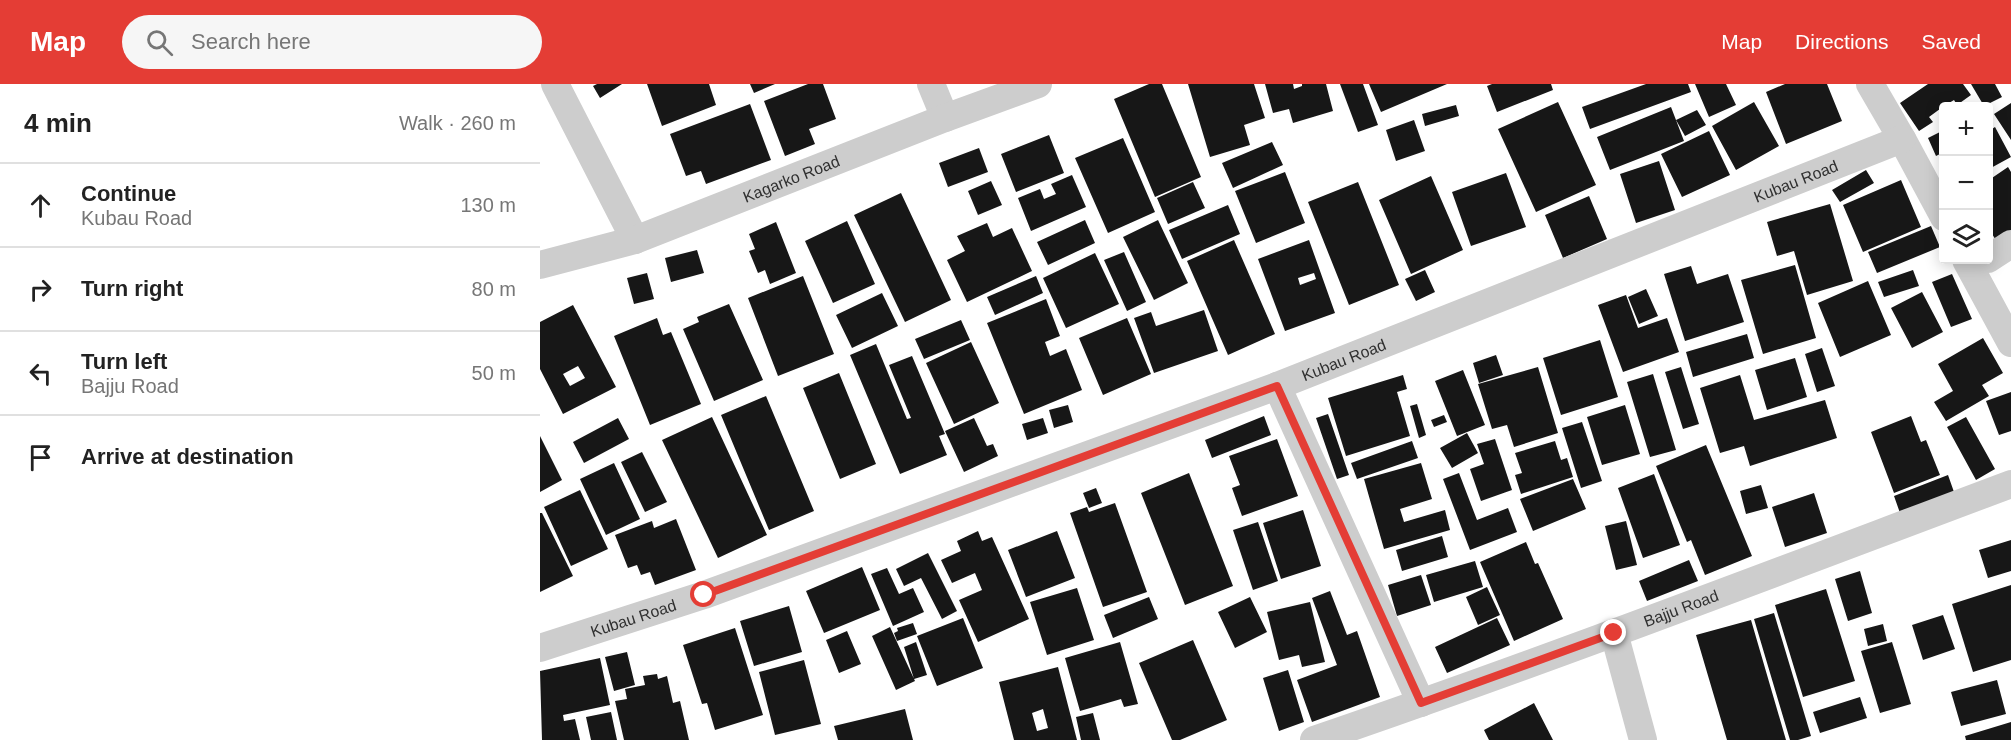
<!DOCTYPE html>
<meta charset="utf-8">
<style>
:root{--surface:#fff;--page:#f6f6f6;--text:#222;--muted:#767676;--line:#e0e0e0;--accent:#e43d35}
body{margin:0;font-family:Helvetica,sans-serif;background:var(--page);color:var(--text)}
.controls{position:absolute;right:18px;top:18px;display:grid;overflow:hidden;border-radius:6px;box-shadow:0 3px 15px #0003}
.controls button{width:54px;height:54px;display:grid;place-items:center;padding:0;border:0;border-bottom:2px solid var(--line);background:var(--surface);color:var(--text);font:30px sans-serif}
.stop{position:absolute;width:18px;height:18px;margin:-14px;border:4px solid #e43d35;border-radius:50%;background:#fff}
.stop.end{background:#e43d35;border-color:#fff;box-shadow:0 2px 6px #0008}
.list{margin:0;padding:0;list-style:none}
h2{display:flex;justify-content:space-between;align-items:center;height:78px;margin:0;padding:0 24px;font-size:26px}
h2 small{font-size:20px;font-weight:400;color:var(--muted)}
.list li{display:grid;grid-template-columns:39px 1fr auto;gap:18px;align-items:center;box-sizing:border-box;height:84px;padding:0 24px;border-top:2px solid var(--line)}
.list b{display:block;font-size:22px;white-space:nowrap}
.list p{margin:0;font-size:20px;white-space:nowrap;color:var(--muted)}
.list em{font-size:20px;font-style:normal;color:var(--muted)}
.icon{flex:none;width:33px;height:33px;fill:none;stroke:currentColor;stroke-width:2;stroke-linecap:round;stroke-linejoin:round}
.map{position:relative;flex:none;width:1471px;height:656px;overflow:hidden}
header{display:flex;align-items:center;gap:36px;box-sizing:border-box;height:84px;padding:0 30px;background:var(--accent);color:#fff}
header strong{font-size:28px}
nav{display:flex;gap:33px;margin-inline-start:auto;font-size:21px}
.search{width:420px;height:54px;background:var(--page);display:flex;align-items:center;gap:15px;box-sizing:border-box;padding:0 21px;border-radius:33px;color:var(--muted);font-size:22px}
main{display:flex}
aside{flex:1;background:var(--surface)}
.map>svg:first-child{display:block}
.building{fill:#171717;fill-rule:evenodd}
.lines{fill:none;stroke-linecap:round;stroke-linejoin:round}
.street{stroke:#cdcdcd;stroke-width:28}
.route{stroke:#e43d35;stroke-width:8}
.labels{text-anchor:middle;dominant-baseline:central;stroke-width:6;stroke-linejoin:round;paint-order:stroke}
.street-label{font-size:16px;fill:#303030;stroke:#fff}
</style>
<header>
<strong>Map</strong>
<div class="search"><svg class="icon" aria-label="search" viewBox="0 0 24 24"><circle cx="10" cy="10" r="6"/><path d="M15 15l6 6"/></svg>Search here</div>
<nav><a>Map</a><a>Directions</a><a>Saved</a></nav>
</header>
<main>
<aside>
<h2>4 min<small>Walk · 260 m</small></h2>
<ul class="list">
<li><svg class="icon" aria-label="ahead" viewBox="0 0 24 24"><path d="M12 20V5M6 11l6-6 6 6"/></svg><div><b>Continue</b><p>Kubau Road</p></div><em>130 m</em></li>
<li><svg class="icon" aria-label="right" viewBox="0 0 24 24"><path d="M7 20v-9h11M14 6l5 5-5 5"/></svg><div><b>Turn right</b></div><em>80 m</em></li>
<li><svg class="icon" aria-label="left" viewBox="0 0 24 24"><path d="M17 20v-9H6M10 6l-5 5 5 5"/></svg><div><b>Turn left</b><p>Bajju Road</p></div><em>50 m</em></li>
<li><svg class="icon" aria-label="arrive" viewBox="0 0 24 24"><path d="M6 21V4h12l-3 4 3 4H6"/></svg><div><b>Arrive at destination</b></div></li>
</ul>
</aside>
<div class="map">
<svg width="1471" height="656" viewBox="0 0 1471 656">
<rect width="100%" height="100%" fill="#fff"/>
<!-- building -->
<path class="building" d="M57,0H82L60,14L53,2Z
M107,0H169L176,21L122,42Z
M210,0H235L214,9Z
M268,0H283L296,35L269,45L275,60L245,72L224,17Z
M609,0H622L661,93L615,113L574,15Z
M648,0H714L725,34L704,41L710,61L670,73Z
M725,0H753L754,5L762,2V0H786L793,27L753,39L749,25L733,29Z
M800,0H823L838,41L818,48Z
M829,0H907L841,28Z
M952,0H1011L1013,6L957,28L947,2Z
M1106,0H1148L1151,8L1050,45L1042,23Z
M1155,0H1186L1196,21L1169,33Z
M1245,0H1287L1302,37L1246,60L1226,8Z
M1388,0H1423L1431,11L1417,21L1414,16L1404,22L1389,33L1393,38L1379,47L1360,19Z
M1431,0H1455L1462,13L1444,22Z
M1018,18L1056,101L996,128L958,45Z
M1214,18L1239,62L1196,86L1172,42Z
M1471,19V56L1454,30Z
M210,20L231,76L166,100L161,87L146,92L130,50Z
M916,21L919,32L885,42L882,30Z
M1131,23L1144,57L1070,86L1057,53Z
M1157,26L1166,41L1145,52L1136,36Z
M874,36L885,67L856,77L846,46Z
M1455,43L1471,73L1449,85V47Z
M1404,46V68L1396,72L1388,54Z
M1169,47L1190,91L1142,113L1121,70Z
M509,51L524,89L476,108L461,70Z
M583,54L615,128L568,149L535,74Z
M732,58L743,81L693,104L682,79Z
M439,64L448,88L408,103L399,79Z
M1119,77L1135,126L1096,139L1080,90Z
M1468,83L1471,88V149L1457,158L1449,145V96Z
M1326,86L1334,99L1300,118L1292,106Z
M745,88L765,139L716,159L695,107Z
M966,89L986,143L931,162L912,108Z
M532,91L546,123L491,147L478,114L500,105L504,115L516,110L511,100Z
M891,92L923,166L871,190L839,116Z
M1361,96L1381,143L1323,168L1303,121Z
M451,97L462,121L438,131L428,107Z
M653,98L665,124L628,140L617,114Z
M818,98L859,201L809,221L768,118Z
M361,109L411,216L365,238L314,131Z
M1049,112L1067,155L1023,174L1005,131Z
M1290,120L1313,197L1267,211L1254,167L1237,172L1227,138Z
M688,121L700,150L642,175L629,146Z
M545,136L555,159L508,181L497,158Z
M618,136L648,199L614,216L583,153Z
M307,137L335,200L293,219L265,157Z
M236,138L256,189L230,200L225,186L218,189L209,167L215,165L209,150Z
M447,139L453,153L472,144L492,187L427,218L407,176L425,167L417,152Z
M1391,142L1400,163L1337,189L1328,168Z
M694,156L735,250L688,271L647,177Z
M769,156L795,229L745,247L718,175ZM774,189L776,195L760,201L758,194Z
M157,166L164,189L131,198L125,174Z
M584,168L606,218L587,227L564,176Z
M555,169L579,220L526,244L503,194Z
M1255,181L1276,254L1223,270L1201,196Z
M1151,182L1157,200L1188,190L1204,238L1145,257L1124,190Z
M885,186L895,208L876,217L865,195Z
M1373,186L1379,202L1344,213L1338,198Z
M107,189L114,215L94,220L87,194Z
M1412,190L1432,235L1411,243L1392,198Z
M263,192L294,270L238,292L208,214Z
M496,192L503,209L455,231L447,213Z
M1328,197L1351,251L1300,273L1278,219Z
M1106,205L1118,232L1099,240L1088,213Z
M1382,208L1403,248L1372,264L1351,224Z
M342,209L358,242L312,264L296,231Z
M1086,211L1098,244L1127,234L1139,268L1083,288L1058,221Z
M506,215L520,252L505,258L510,272L526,265L542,306L484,330L447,239Z
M189,220L223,296L174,317L143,245L159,238L157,233Z
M33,221L76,303L23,330L0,285V238ZM38,282L45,294L30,302L23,290Z
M664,226L678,267L614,289L594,234L611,228L616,242Z
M117,234L123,251L131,248L161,320L110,341L74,252Z
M587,234L611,290L563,311L539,254Z
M421,236L430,256L384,275L375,255Z
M1207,250L1214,274L1153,293L1146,268Z
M1443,254L1463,289L1442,301L1449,312L1406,337L1394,318L1413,307L1398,280Z
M1060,256L1078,313L1021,331L1003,274Z
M431,258L459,319L414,340L386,279Z
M336,260L367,335L371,334L349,281L372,272L405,350L399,352L407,371L360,390L310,271Z
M1282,264L1295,302L1277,308L1265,270Z
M956,271L963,291L939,299L933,279Z
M1255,274L1267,313L1227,326L1215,286Z
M998,283L1018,349L974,363L967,341L952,345L938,300Z
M1141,283L1159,340L1143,345L1125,288Z
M923,286L945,341L917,352L895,297Z
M299,289L336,380L300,395L263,304Z
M1113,290L1136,366L1110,373L1087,298Z
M863,291L867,305L857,308L870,352L806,372L788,314Z
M1200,291L1214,336L1285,316L1297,354L1210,382L1204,362L1180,369L1160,304Z
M1471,308V347L1459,351L1446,317Z
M226,312L274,427L229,446L181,331Z
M877,320L886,351L879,354L870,322Z
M528,321L533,338L514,344L509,326Z
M1085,321L1100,370L1062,381L1047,333Z
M788,330L809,391L797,395L776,334Z
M904,331L907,338L894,343L891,336Z
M724,332L731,351L672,374L665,356Z
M1371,332L1381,358L1386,356L1400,391L1354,409L1331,348Z
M172,333L227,451L178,474L122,356Z
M1426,333L1455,385L1436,396L1407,343Z
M78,334L89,355L44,379L33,358Z
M434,334L447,362L453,360L458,372L424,388L405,347Z
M503,334L508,349L487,356L482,340Z
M1042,338L1062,397L1041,404L1022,344Z
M927,349L938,369L912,384L900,364Z
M0,352L22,396L0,408Z
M737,355L758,412L702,432L692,404L700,401L689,372Z
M955,355L972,406L941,417L930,385L944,380L937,360Z
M872,357L878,374L817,395L811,379Z
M1015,357L1021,376L1027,374L1033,393L981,410L975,391L982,389L975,369Z
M1166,361L1212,472L1165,491L1151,456L1147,458L1116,382Z
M102,368L127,418L105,428L81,378Z
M74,379L100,435L66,451L40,395Z
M881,379L892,415L860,425L864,438L905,426L910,446L844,465L824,395Z
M649,389L693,502L645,521L601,409Z
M919,389L937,436L968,424L977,448L930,466L903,395Z
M1114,390L1140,461L1103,474L1078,404Z
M1408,391L1414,408L1360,429L1354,412Z
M1033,395L1046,425L993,447L980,415Z
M1221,401L1228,424L1206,430L1200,407Z
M556,404L562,419L549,424L543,409Z
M40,406L68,465L31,482L4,423Z
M1274,409L1287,449L1245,463L1232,423Z
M575,419L607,508L563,523L530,429L547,423L549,428Z
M763,426L781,482L741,495L723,439Z
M0,429H2L33,492L0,508Z
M136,435L156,486L115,501L110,488L101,491L97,481L88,484L75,451L112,437L114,444Z
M1086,437L1097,481L1076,486L1065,442Z
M718,438L738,497L713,506L693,446Z
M438,447L442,457L452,453L489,535L438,558L419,516L442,506L435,489L412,499L401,476L421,467L417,457Z
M517,447L535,494L486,513L468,466Z
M902,452L908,473L862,487L856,466Z
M1471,456V487L1448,494L1439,466Z
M986,458L995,480L998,479L1023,535L974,557L940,478Z
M388,469L417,527L402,535L381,494L364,502L356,485Z
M1149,476L1158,497L1107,517L1099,497Z
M935,477L943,503L894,518L886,491Z
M322,483L340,526L284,549L266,507Z
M347,484L359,510L373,504L384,528L353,542L331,490Z
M1320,487L1332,529L1308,537L1295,495Z
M881,491L891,521L857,532L848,501Z
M1471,501V576L1433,588L1412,520Z
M947,503L960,531L938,541L926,513Z
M537,504L554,556L507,571L490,518Z
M1286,505L1315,597L1263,613L1235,521Z
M790,507L807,551L817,547L840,613L772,638L757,596L797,581L772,514Z
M609,513L618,535L573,554L564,531Z
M710,513L727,548L695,564L678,528Z
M770,518L785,578L762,583L759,571L739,576L727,528Z
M249,522L262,568L214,582L200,537Z
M1234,529L1271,652L1258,656H1250L1214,535Z
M1403,531L1415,565L1383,576L1372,541Z
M423,534L443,584L397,602L377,552Z
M957,534L970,561L907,589L895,563Z
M1211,536L1246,656H1187L1156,551Z
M373,539L377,550L357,557L354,549L358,547L357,544Z
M1343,540L1347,557L1328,562L1324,545Z
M350,543L375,597L356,606L332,552Z
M195,544L223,631L175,646L167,619L162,620L143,561Z
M307,547L321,580L299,589L286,556Z
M653,556L687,636L640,656H632L599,579Z
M376,558L387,591L374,595L364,563Z
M580,558L598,620L584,623L581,615L540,627L525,574Z
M1352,558L1371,620L1340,629L1321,567Z
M87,568L95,601L74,607L65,573Z
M60,574L70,621L23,631L24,637L35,635L40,656H2L0,587Z
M264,576L281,640L235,651L219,588Z
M518,583L537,656H474L459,598ZM503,625L508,644L497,647L492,629Z
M748,586L764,638L739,647L723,594Z
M117,590L118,595L127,592L133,619L140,617L149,656H84L75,617L87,615L85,605L105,601L103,592Z
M1457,596L1466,630L1421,642L1411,608Z
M1320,613L1327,634L1280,649L1273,628Z
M994,619L1013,656H949L944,646Z
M365,625L373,656H298L294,642Z
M71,628L77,656H51L46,633Z
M553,629L560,656H541L536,633Z
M1471,638V656H1426L1425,652Z"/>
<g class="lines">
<!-- street -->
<g class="street">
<path d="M15,0L95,156"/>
<path d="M391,0L405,34"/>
<path d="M1330,0L1362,55L1404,133"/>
<path d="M1448,175L1471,160"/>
<path d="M1426,176L1471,259"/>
<path id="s1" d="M0,181L95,156L405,34L498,0"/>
<path d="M737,302L881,619"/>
<path d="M1074,549L1103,656"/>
<path id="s2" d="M0,564L164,511L737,302L1362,55"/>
<path id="s3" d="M774,656C1008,576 1239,487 1471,400"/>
</g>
</g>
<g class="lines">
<!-- route -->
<path class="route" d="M164,511L737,302L881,619L1074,549"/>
</g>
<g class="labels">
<!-- street labels -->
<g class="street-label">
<text stroke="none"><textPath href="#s1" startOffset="266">Kagarko Road</textPath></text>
<text stroke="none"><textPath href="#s2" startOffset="1340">Kubau Road</textPath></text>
<text stroke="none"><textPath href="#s2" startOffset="854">Kubau Road</textPath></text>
<text stroke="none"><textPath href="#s3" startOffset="390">Bajju Road</textPath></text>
<text stroke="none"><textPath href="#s2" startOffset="98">Kubau Road</textPath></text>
</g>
</g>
</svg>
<div class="controls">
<button>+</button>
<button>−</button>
<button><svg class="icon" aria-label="layers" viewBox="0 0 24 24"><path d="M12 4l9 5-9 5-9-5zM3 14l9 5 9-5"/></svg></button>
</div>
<div class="stop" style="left:164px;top:511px"></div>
<div class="stop end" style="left:1074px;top:549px"></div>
</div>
</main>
